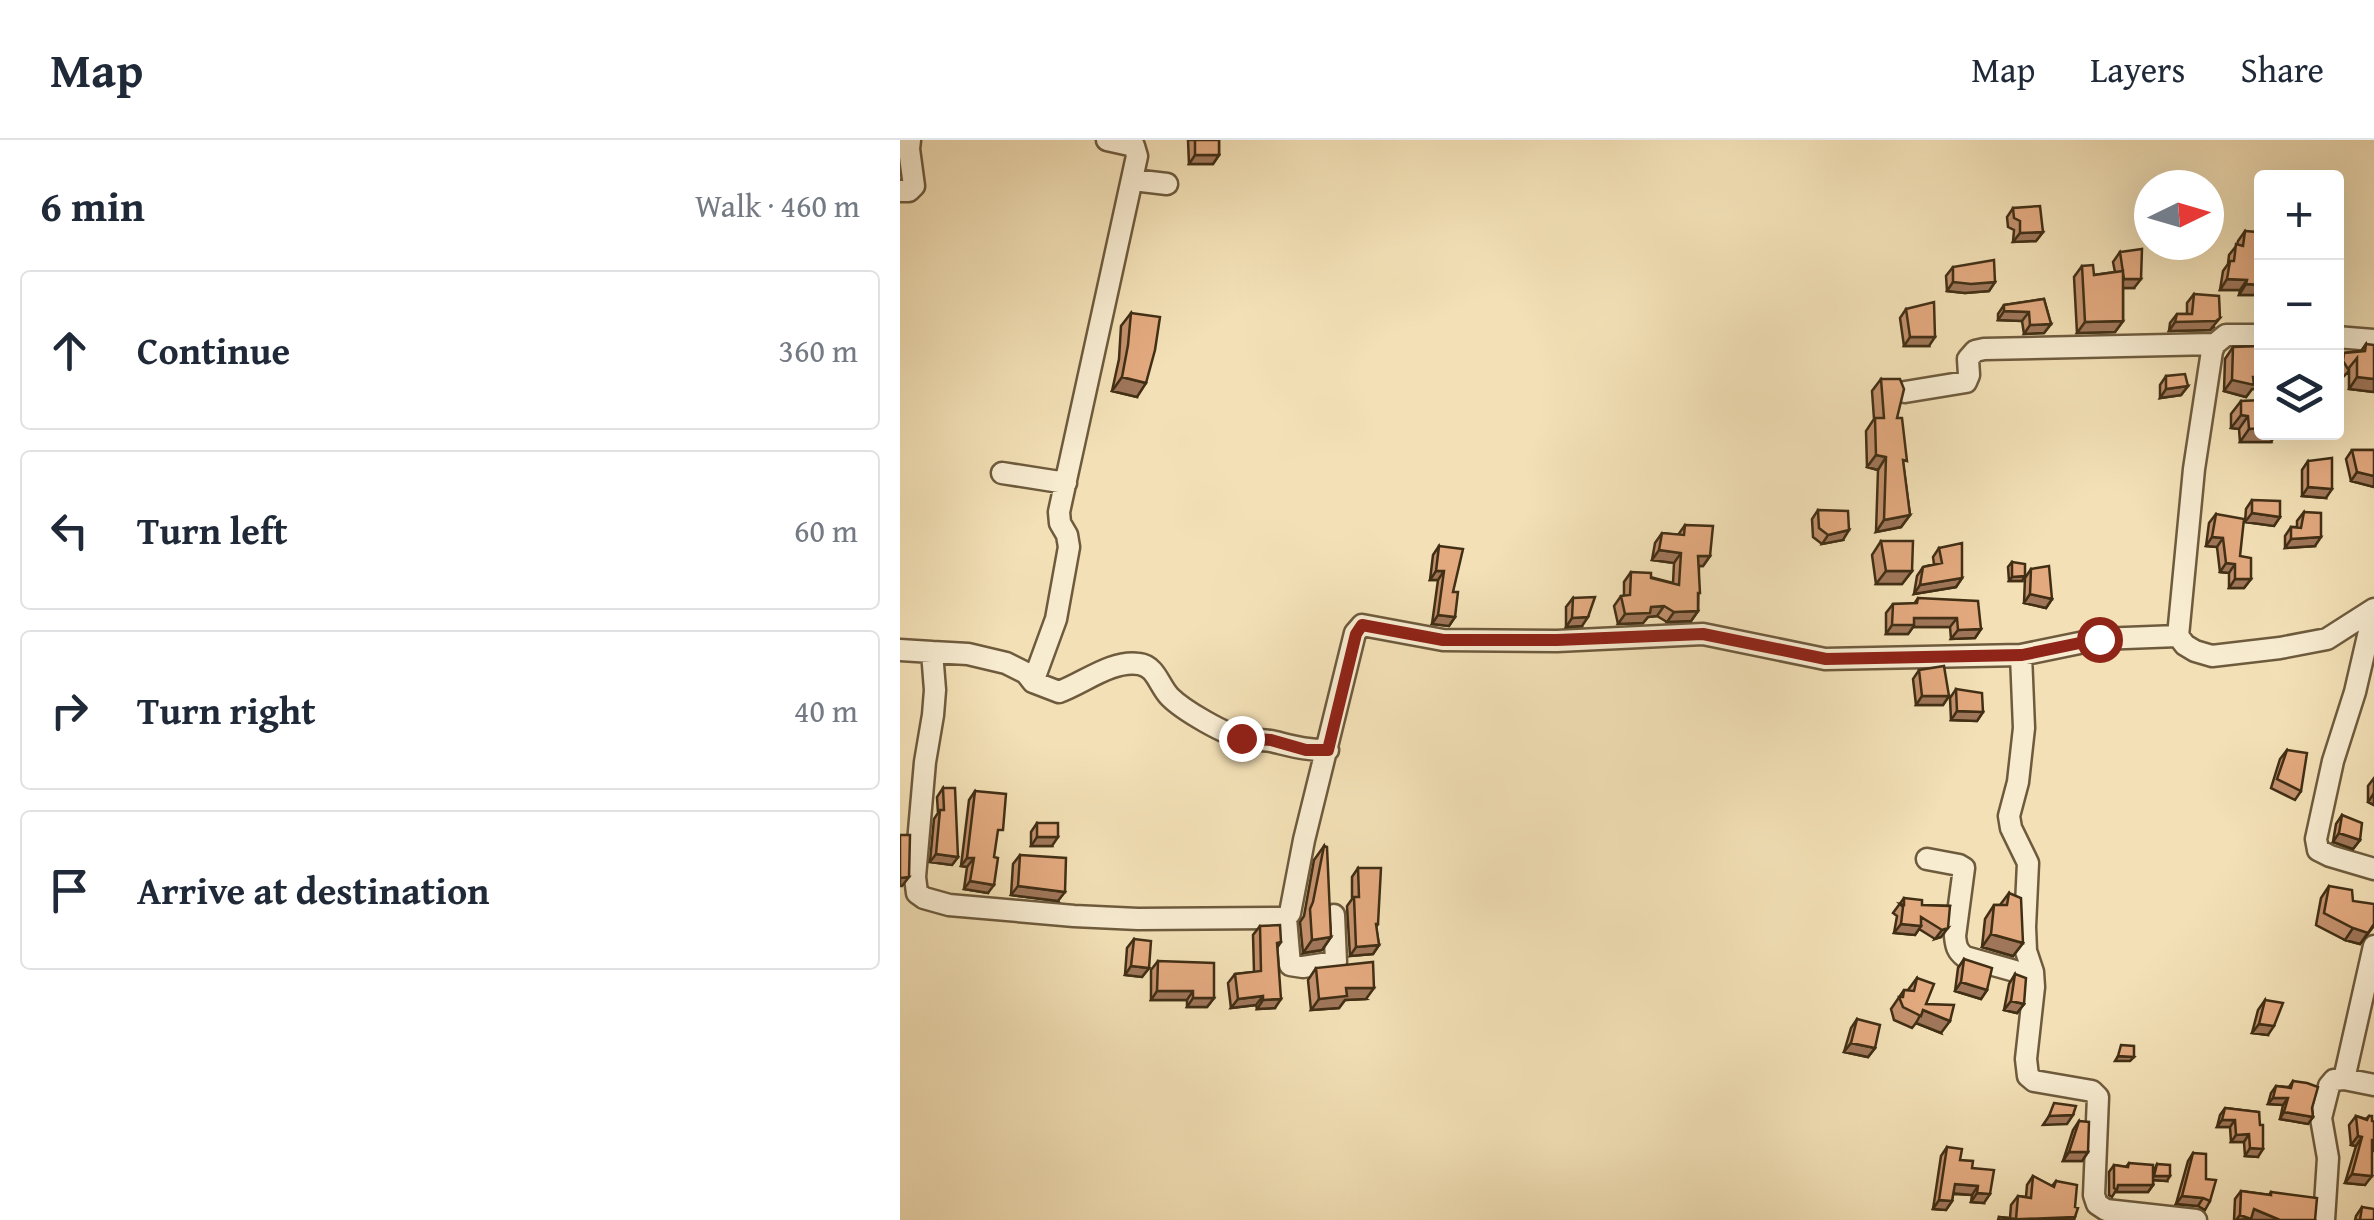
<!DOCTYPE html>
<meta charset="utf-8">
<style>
:root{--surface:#fff;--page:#f2f2f3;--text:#1f2937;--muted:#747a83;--line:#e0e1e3}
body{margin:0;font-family:"Gentium Book Plus",serif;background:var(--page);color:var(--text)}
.controls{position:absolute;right:30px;top:30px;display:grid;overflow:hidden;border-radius:10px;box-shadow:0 10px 40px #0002}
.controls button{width:90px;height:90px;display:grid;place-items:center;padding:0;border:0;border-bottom:2px solid var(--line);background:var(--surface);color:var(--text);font:50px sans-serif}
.compass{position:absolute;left:1234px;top:30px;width:90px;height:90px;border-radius:50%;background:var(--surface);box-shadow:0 10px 40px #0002;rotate:85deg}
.stop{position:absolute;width:30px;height:30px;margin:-22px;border:8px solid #8f2418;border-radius:50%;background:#fff}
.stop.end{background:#8f2418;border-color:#fff;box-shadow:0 2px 10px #0008}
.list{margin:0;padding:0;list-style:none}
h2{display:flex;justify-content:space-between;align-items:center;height:130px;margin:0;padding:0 40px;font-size:42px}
h2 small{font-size:32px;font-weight:400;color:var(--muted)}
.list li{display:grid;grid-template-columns:65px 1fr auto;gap:30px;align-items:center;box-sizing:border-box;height:160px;margin:0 20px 20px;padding:0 20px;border:2px solid var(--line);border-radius:10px}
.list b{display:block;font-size:38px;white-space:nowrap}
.list em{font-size:32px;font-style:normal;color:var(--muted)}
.icon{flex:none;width:55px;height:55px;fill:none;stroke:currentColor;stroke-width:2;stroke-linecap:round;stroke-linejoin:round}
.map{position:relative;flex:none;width:1474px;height:1080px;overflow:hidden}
header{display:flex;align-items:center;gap:60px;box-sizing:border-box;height:140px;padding:0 50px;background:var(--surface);border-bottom:2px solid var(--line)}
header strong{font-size:48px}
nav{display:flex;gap:55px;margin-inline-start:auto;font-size:35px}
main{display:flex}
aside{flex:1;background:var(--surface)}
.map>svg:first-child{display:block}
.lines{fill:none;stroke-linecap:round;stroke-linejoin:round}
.minor-casing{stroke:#6e5b3d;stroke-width:25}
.minor{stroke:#f7ebd0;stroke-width:20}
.wall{fill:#c3916d;stroke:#412f15;stroke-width:2.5}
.shaded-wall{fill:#9f7659;stroke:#412f15;stroke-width:2.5}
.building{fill:#e3a97f;stroke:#412f15;stroke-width:2.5}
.route{stroke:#8f2418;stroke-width:12}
</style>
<header>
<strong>Map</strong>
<nav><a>Map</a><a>Layers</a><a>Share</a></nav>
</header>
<main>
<aside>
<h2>6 min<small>Walk · 460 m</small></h2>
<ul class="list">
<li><svg class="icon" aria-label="ahead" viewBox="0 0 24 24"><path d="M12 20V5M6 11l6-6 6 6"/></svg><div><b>Continue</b></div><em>360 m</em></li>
<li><svg class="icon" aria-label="left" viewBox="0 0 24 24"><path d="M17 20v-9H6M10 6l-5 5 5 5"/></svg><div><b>Turn left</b></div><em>60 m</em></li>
<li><svg class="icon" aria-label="right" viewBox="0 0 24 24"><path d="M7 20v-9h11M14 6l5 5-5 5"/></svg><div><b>Turn right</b></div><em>40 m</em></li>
<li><svg class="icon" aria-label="arrive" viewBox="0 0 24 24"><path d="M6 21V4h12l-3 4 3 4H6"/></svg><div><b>Arrive at destination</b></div></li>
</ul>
</aside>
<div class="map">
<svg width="1474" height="1080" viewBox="0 0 1474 1080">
<rect width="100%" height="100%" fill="#f3e0b6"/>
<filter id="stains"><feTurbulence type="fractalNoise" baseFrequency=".002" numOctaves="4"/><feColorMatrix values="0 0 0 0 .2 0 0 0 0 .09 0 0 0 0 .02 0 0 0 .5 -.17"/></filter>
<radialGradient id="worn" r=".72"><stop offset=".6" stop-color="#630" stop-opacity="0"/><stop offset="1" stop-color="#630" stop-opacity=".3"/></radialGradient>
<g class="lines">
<!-- minor casing -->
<g class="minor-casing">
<path id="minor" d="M233,40L267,44
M0,51H9L14,46L9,9L10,0
M1436,197L1474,200
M1005,252L1066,242L1069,235L1068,219L1075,211L1084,209L1315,204
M102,333L166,343
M1474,470L1455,552L1433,621L1416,699L1418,710L1430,716L1474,729
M1278,496L1285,505L1295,511L1312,516L1380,508L1427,499L1474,469
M0,510L32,512L35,550L33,575L25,622L15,737L17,753L24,758L49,765L174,776L238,779L386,778L390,773L404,700L455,493L462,485L543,500L657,501L803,494L925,519L1121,515L1199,499L1278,496L1294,329L1312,211L1315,204L1326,195H1362
M32,512L68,514L106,523L126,533L133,542L159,552C184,543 211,520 239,524C256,526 259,546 270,557C283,570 325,595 344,598C354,601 365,599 375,602C396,607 406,610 428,610
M1121,515L1124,588L1118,642L1109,676L1111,688L1128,723L1125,787L1126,811L1133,832L1134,847L1126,919L1128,936L1134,941L1192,951L1198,957L1194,1055L1197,1064L1206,1070L1296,1080
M133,542L156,479L169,407L167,395L160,383L159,372L237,16L234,6L207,0
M1027,719L1059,725L1064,728L1055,796C1056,806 1057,811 1065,817L1133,836
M386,778L390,825L403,827L436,822L434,775
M1444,939L1474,806
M1424,1080L1428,1018L1421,978L1429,946L1434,940L1444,939L1474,945"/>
</g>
<!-- minor -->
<use href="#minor" class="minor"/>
</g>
<!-- wall -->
<path class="wall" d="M288,0H319V15L313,24H289Z
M1113,68L1143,92L1136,101L1113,102L1114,90L1108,87L1107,77Z
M1345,91L1357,120H1362V155H1339L1340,150H1320L1323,131L1328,124L1329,115L1337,105L1338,101Z
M1220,112L1234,148H1223V181L1215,192L1177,193L1174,137L1182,126L1194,135L1215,132L1213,122Z
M1053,127L1095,142L1089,151L1065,153L1047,151L1046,136Z
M1294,154L1314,187L1310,190L1269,191L1270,183L1277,174H1287V163Z
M1144,159L1151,184L1144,193L1124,194L1122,181L1098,180V174L1104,165Z
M1006,169L1029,206H1004L1000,178Z
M231,173L237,257L212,251L219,219L221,186Z
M1466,204L1474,252L1449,249V231L1439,241L1436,237V224L1444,213L1461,211Z
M1362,206V249H1352L1346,257L1324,251L1325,219L1333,207Z
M1266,236L1288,246L1281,255L1260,258V245Z
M981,239L997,278L1010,375L1001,387L976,392L978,330L967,327L966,291L974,279L972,251Z
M1341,261L1371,302H1340L1339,289L1331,288V274Z
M1452,310H1474V347L1451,341L1446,319Z
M1408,321L1426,358L1402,356V330Z
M1352,360L1380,377L1374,386L1345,382L1346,369Z
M918,370L943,400L922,404L913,397L912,379Z
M1404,372L1415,406L1385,408V396L1391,387H1397V381Z
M1316,374L1351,439L1344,448H1329V433L1320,432L1317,407L1306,406L1309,383Z
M785,385L810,416L803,426H799L798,471L791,481L767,482L757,476L748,477L743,483L718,484L714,466L721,456H724V442L731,432L773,443L774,423L752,420L755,403L762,393L778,395Z
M981,401L1012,431L1002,444H976L972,415Z
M539,406L553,452L555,477L549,486L532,484L538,440H530L533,415Z
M1039,408L1062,438L1056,447L1014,454L1017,436L1023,427L1034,424L1033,417Z
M1112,422L1122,441H1109L1108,427Z
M1131,429L1152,459L1146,468L1124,463L1125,438Z
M673,458L682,486L666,487V467Z
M1018,458L1081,489L1075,498L1051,499L1050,487H1013L1008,494H986V473L993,464H1014Z
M1019,530L1049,556L1043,565H1016L1013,539Z
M1056,549L1083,572L1077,581L1051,580L1050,558Z
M1387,610L1401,651L1395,660L1371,648L1380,619Z
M1474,638V665L1468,662V646Z
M43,648L58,717L52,725L30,722L34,679L38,673L37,657Z
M75,651L96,698L88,753L64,749L67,727L61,726L69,660Z
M1442,675L1460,700L1453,709L1433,702L1436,684Z
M137,683L152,706H131V692Z
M424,706L431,797L422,810L403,813L400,782L404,776L414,720Z
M120,715L158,761L111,755L113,724Z
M458,728L478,784L476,787L479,805L473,814L450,816L447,766L452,759V737Z
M1429,746L1453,761L1474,786L1460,804L1445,800L1416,785L1421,758Z
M1109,753L1123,803L1113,816L1082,807L1085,779L1094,765H1100Z
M1004,758L1022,765L1050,766L1041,797L1035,799L1019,789L1015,795L994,793L997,776L993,773Z
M360,786L381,802L377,808L375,868L357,869L356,865L331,868L328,843L335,834L354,832L353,795Z
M234,799L249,828L242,837L225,835L227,808Z
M1064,819L1087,850L1081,859L1055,851L1058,828Z
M258,821L314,858L307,867H287V860H251V830Z
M416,828L466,859L445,860L439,868L411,870L408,840Z
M1115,834L1124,864L1117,873L1104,870L1109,844Z
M1017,838L1026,864L1041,893L1016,883L1012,888L994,880L991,869L1004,850H1008Z
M1365,860L1368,895L1352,893L1358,870Z
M957,879L975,908L968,917L944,912L951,888Z
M1393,941L1412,968L1413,977L1408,984L1380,979L1383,965L1368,964L1371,953L1376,946L1389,947Z
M1325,968L1359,972L1358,1017L1345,1016L1344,1002H1331L1330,987H1317L1320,975Z
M1456,976L1466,979L1469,976L1472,981L1474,982V1011L1472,1010L1465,1045L1445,1043L1456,1006L1451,1005L1449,985Z
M1179,981L1188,1012L1182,1021H1163L1173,990Z
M1047,1007L1060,1020L1072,1028L1084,1063L1071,1062L1072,1055L1053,1054L1052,1061L1046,1070L1033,1069L1041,1016Z
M1293,1013L1306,1039L1310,1061L1305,1070L1298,1066L1276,1064L1288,1021Z
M1229,1023L1253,1032L1257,1024L1267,1041L1253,1040V1045L1248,1052H1215L1212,1057L1209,1055V1032L1214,1025L1226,1027Z
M1133,1036L1152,1046L1156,1041L1174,1080H1098L1099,1077L1110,1078L1111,1065L1118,1056L1126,1057L1127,1045Z
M1341,1051L1369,1055L1371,1052L1415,1080H1334L1335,1059Z
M1462,1067L1474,1080H1455L1456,1076Z"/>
<!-- shaded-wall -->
<path class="shaded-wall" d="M295,15H319L313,24H289Z
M1143,92L1136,101L1113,102L1120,93Z
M1224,139H1241L1234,148H1218Z
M1327,139L1347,140L1340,150H1320Z
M1053,142H1095L1089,151L1065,153L1047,151Z
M1346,144L1362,145V155H1339Z
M1104,171L1129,172L1122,181L1098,180Z
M1320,178L1310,190L1269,191L1275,182Z
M1223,181L1215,192L1177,193L1185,182Z
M1151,184L1144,193L1124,194L1130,185Z
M1010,197H1035L1029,206H1004Z
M222,237L246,243L237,257L212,251Z
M1353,237H1362V249H1352L1346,257L1324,251L1332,240Z
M1457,237L1474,239V252L1449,249Z
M1288,246L1281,255L1260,258L1266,249Z
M1341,275L1348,276L1339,289L1331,288Z
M1362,288V292H1377L1371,302H1340L1349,289Z
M976,315L986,317L978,330L967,327Z
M1457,332L1474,336V347L1451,341Z
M1408,347L1432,349L1426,358L1402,356Z
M1352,373L1380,377L1374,386L1345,382Z
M1010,375L1001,387L976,392L984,380Z
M949,390L943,400L922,404L928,395Z
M1312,397L1323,398L1317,407L1306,406Z
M1421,397L1415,406L1385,408L1391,399Z
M759,410L781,413L774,423L752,420Z
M798,416H810L803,426H791Z
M1326,423L1335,424L1329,433L1320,432Z
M536,431H544L538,440H530Z
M986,431H1012L1002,444H976Z
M1125,436L1122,441H1109L1112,437Z
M1062,438L1056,447L1014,454L1020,445Z
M1335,439H1351L1344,448H1329Z
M1130,454L1152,459L1146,468L1124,463Z
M764,466L757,476L748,477L743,483L718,484L725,474L751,467Z
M798,471L791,481L767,482L774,472Z
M538,475L555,477L549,486L532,484Z
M688,477L682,486L666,487L672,478Z
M1014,478H1057L1050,487H1013L1008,494H986L992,485Z
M1081,489L1075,498L1051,499L1058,490Z
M1022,556H1049L1043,565H1016Z
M1057,571L1083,572L1077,581L1051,580Z
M1474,653V665L1468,662Z
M1439,693L1460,700L1453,709L1433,702Z
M137,697H158L152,706H131Z
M36,714L58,717L52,725L30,722Z
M67,718H74L67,727L61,726Z
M9,737L2,746H0V738Z
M70,741L94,745L88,753L64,749Z
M118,746L165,752L158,761L111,755Z
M1001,784L1021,786L1015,795L994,793Z
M1474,784L1460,804L1445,800L1453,788Z
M1048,788L1041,797L1035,799L1042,790Z
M1091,794L1123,803L1113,816L1082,807Z
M431,797L422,810L403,813L412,800Z
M479,805L473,814L450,816L456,807Z
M231,826L249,828L242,837L225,835Z
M1061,842L1087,850L1081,859L1055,851Z
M446,848H474L466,859L445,860L439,868L411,870L419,859Z
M257,851H293L287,860H251Z
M363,856L356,865L331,868L338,859Z
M293,858H314L307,867H287Z
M381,859L375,868L357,869L363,860Z
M1111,861L1124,864L1117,873L1104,870Z
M1023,870L1050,881L1041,893L1016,883Z
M1359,884L1374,886L1368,895L1352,893Z
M951,903L975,908L968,917L944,912Z
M1218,916L1234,917L1230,921H1215Z
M1373,958H1388L1383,965L1368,964Z
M1384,972L1413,977L1408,984L1380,979Z
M1173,975L1167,984L1143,985L1149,976Z
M1322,980H1335L1330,987H1317Z
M1349,994L1344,1002H1331L1336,995Z
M1458,996L1462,997L1456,1006L1451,1005Z
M1350,1008L1363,1009L1358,1017L1345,1016Z
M1169,1012H1188L1182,1021H1163Z
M1452,1034L1472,1036L1465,1045L1445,1043Z
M1254,1036H1270L1267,1041L1251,1040Z
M1055,1044L1078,1046L1072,1055L1049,1053Z
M1218,1045H1253L1248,1052H1215Z
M1077,1053L1090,1054L1084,1063L1071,1062Z
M1282,1056L1303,1058L1298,1066L1276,1064Z
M1039,1060L1052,1061L1046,1070L1033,1069Z
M1354,1069L1380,1080H1353L1348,1078Z
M1340,1075L1351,1079L1336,1080Z
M1175,1077L1174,1080H1133V1079Z"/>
<!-- building -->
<path class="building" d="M295,0H319V15H295Z
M1140,66L1143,92L1120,93V81L1114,78L1113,68Z
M1345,91L1357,92V120H1362V145L1346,144L1347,140L1327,139L1330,121H1334L1336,104L1343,106Z
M1242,109L1241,139H1224L1220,112Z
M1094,120L1095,142L1071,144L1053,142V127Z
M1193,125L1194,135L1223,131V181L1185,182L1182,126Z
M1294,154L1319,156L1320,178L1316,181L1275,182L1277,174H1292Z
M1144,159L1151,184L1130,185L1129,172L1104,171V165Z
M1034,162L1035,197H1010L1006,169Z
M231,173L260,177L255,210L246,243L222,237L228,205Z
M1466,204L1474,205V239L1457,237V218L1448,229L1443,221L1444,213L1465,211Z
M1362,206V237H1353L1354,245L1332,240L1333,207Z
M1285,234L1288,246L1266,249V236Z
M981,239H1000L1004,249L997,278H1002L1007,321L1003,320L1010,375L984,380L986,317L976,315L975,278H984Z
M1362,260V288L1349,289L1348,276L1341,275V261Z
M1452,310H1474V336L1457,332Z
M1432,318V349L1408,347V321Z
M1352,360L1380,361V377L1352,373Z
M918,370L948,371L949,390L928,395L919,388Z
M1404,372L1421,373V397L1391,399V387L1401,388Z
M1316,374L1344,379L1340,416L1351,418V439H1335V424L1326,423L1323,398L1312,397Z
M785,385L813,386L810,416H798L800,453H798V471L774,472L764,466L751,467L750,473L725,474L721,456L730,455L731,432L751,433V438L779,445L781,413L759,410L762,393L784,395Z
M981,401H1013L1012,431H986Z
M1062,403V438L1020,445L1023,427L1042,423L1039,408Z
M539,406L563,409L553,452H558L555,477L538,475L544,431H536Z
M1112,422L1125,424V436L1112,437Z
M1149,426L1152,459L1130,454L1131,429Z
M695,457L688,477L672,478L673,458Z
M1018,458L1078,461L1081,489L1058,490L1057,478H1014V485H992L993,464L1017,463Z
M1044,526L1049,556H1022L1019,530Z
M1056,549L1082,553L1083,572L1057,571Z
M1387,610L1407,613L1401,651L1377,639Z
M43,648H55L58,717L36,714L40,670H44Z
M75,651L106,654L103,690H98L94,717L98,718L94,745L70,741L74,718H67Z
M1442,675L1462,683L1460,700L1439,693Z
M137,683H158V697H137Z
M0,695H10L9,737L0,738Z
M424,706L427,707L431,797L412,800L410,769L413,762Z
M120,715L166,718L165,752L118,746Z
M458,728H481L478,784H476L479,805L456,807L454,757H459Z
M1429,746L1452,750L1453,761L1474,764V784L1468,793L1453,788L1424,773Z
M1109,753L1121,758L1123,803L1091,794L1094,765H1107Z
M1004,758L1022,760V765L1050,766L1048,788L1042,790L1021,777V786L1001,784L1003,767L1000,764L1004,765Z
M380,785L381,802L377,803L381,859L363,860V856L338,859L335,834L361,831L360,786Z
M234,799L251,801L249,828L231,826Z
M1064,819L1092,828L1087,850L1061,842Z
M258,821L314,823V858H293V851H257Z
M473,822L474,848H446L447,856L419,859L416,828Z
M1115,834L1126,838L1124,864L1111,861Z
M1017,838L1034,844L1026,864L1054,865L1050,881L1023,870L1021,876L1003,867L999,857H1003L1004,850L1014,851Z
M1365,860L1383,863L1374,886L1359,884Z
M957,879L980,885L975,908L951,903Z
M1221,905L1234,906V917L1218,916Z
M1393,941L1407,943L1418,947L1412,968L1413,977L1384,972L1388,958H1373L1376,946L1391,948Z
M1154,963L1176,966L1173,975L1149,976Z
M1325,968L1359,972L1360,985H1363V1009L1350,1008L1349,994L1336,995L1335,980H1322Z
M1456,976L1467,980L1469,976H1472V981L1474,982V1000H1472V1036L1452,1034L1462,997L1458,996Z
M1179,981L1189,982L1188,1012H1169Z
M1047,1007L1062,1009L1060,1020L1073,1021L1072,1028L1094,1030L1090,1054L1077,1053L1078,1046L1055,1044L1052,1061L1039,1060Z
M1293,1013L1306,1014V1039L1316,1040L1310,1061L1303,1058L1282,1056Z
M1229,1023L1253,1025V1045H1218L1217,1050L1214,1048V1025L1228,1027Z
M1257,1024L1270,1025V1036H1254Z
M1133,1036L1154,1047L1156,1041L1177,1045L1175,1067L1178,1068L1175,1077L1099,1080V1077L1116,1079L1118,1056L1131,1058Z
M1341,1051L1371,1055V1052L1417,1058L1415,1080H1380L1354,1069L1351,1079L1340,1075Z
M1462,1067L1474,1069V1080H1460Z"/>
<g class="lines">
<!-- route -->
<path class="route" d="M341,598L371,600L406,610H428L456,494L462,485L543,500H657L803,494L926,519L1122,515L1199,499"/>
</g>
<rect width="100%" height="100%" filter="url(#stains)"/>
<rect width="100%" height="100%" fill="url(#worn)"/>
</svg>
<div class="controls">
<button>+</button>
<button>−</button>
<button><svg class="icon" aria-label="layers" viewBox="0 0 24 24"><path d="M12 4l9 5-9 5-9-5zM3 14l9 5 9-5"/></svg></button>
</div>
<svg class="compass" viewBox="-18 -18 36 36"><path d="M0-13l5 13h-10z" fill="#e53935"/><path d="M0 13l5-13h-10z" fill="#747a83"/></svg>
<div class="stop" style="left:1199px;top:499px"></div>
<div class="stop end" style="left:341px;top:598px"></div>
</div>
</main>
